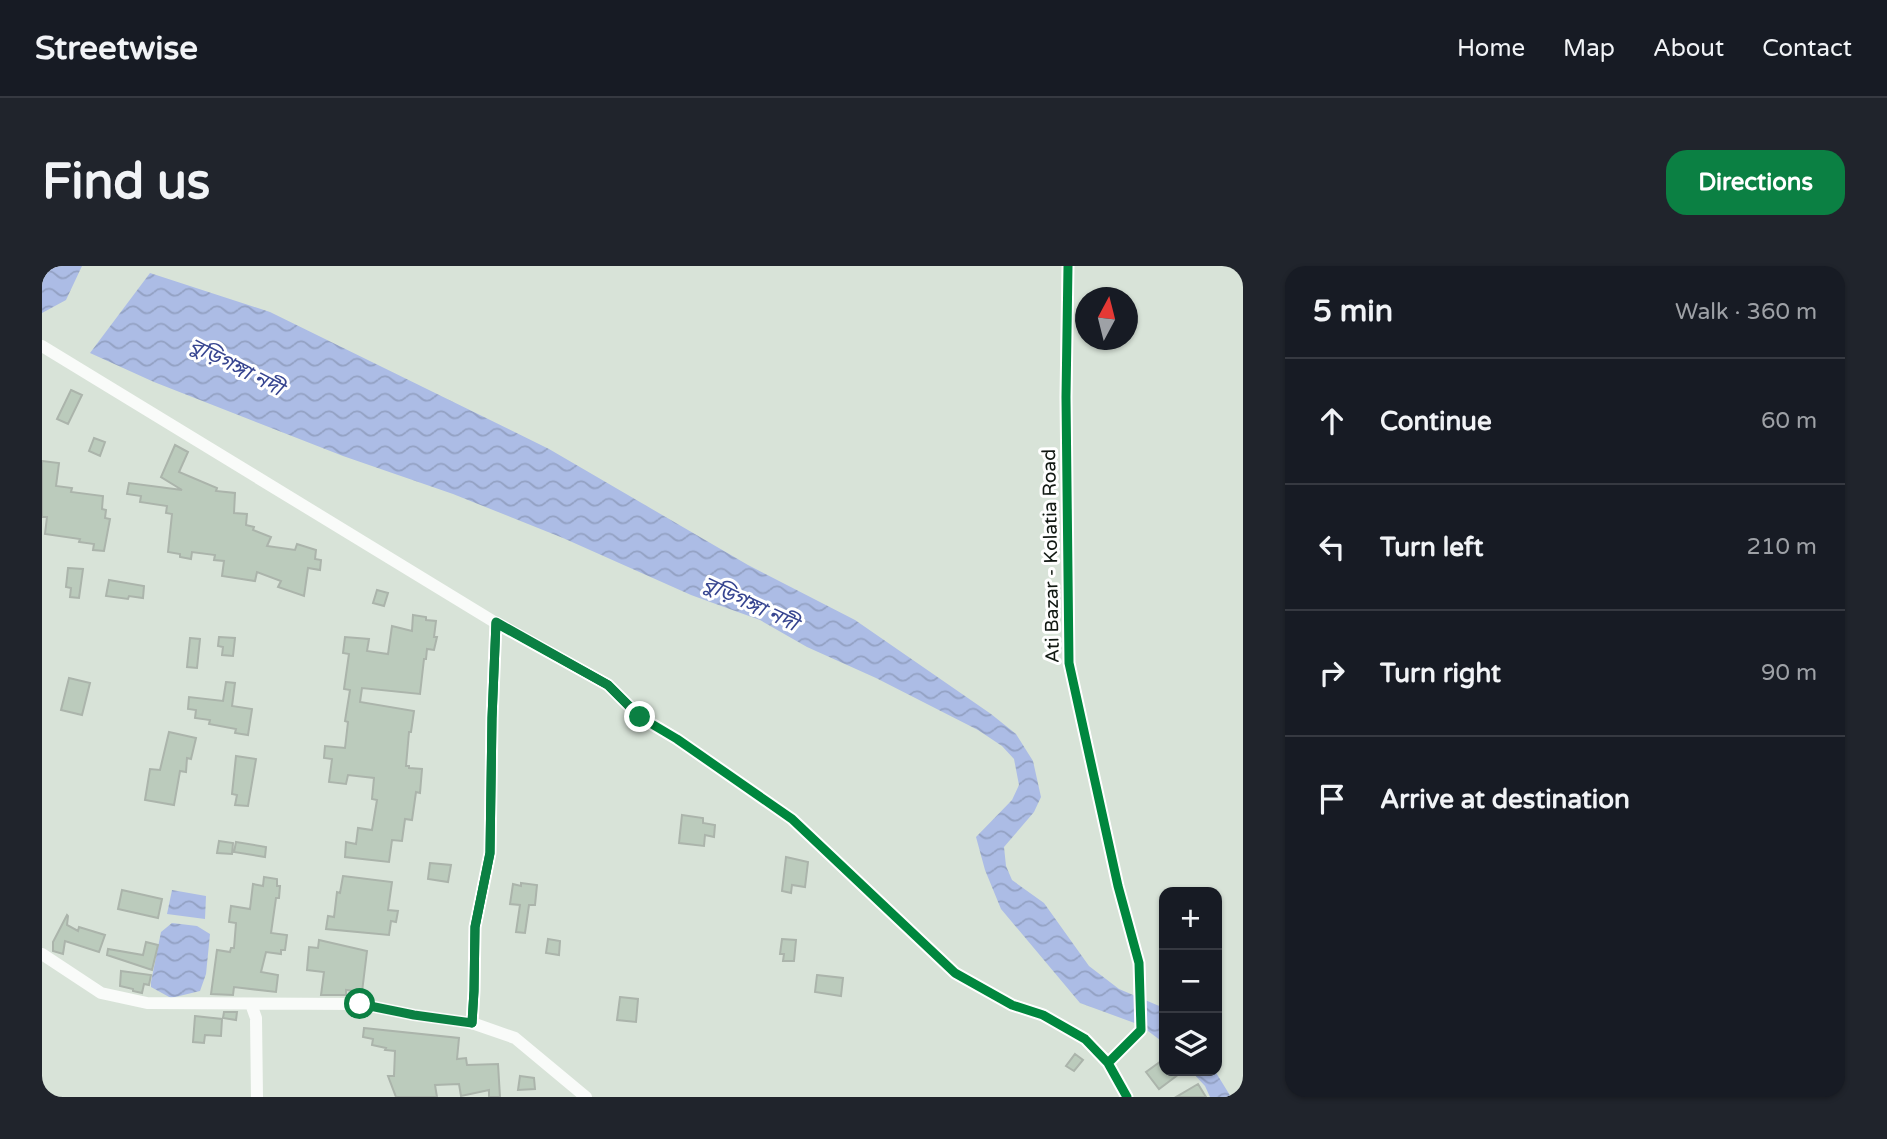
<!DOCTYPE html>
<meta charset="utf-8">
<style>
:root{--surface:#171b24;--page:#20242c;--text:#f1f3f6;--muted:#9ea1a6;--line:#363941;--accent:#0b8043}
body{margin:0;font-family:"Varela Round","Noto Sans Bengali",sans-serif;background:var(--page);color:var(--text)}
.controls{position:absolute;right:21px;bottom:21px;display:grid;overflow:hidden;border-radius:14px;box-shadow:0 2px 5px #0004}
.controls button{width:63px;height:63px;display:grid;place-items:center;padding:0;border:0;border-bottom:2px solid var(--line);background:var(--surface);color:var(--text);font:35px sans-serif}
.compass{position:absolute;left:1033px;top:21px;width:63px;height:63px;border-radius:50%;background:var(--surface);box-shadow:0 2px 5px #0004;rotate:7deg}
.stop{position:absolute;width:21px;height:21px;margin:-16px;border:5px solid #0b8043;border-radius:50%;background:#fff}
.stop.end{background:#0b8043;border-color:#fff;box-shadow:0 2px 7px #0008}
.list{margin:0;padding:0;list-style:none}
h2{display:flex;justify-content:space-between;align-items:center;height:91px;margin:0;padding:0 28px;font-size:30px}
h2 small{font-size:23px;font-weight:400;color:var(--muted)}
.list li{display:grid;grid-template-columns:46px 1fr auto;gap:21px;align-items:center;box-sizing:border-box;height:126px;padding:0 28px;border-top:2px solid var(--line)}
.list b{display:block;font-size:26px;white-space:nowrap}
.list em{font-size:23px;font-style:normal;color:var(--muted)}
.icon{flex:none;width:38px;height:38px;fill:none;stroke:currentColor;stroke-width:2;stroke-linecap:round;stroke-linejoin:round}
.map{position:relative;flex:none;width:1201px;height:831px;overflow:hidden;border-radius:21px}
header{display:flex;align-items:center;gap:42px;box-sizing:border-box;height:98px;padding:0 35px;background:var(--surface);border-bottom:2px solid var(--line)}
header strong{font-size:33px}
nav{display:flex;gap:38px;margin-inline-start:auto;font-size:24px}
.intro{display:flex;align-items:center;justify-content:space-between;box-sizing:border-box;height:168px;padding:0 42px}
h1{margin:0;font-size:49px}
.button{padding:18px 32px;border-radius:21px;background:var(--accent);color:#fff;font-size:24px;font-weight:700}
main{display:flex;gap:42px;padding:0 42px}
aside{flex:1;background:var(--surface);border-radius:21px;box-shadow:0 2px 5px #0004}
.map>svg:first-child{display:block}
.water{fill:url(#water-waves)}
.building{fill:#bbcbbc;stroke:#abb4ab;stroke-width:2}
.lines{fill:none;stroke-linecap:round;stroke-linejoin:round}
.street{stroke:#f9fbf9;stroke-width:12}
.cycleway-casing{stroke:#fff;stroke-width:13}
.cycleway{stroke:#00873e;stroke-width:9}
.route{stroke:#0b8043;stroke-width:9}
.labels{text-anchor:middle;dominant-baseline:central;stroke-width:6;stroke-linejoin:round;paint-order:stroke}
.street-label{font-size:19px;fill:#111812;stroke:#fff}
.water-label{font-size:21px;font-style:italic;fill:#374590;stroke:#fff}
</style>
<header>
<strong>Streetwise</strong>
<nav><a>Home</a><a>Map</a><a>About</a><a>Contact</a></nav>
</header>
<div class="intro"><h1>Find us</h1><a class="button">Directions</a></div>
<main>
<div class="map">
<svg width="1201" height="831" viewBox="0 0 1201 831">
<defs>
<pattern id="water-waves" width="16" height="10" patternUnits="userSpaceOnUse" patternTransform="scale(1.75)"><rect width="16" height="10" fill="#acbce5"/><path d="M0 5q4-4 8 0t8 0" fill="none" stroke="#93a1c3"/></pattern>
</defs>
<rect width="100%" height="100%" fill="#d8e3d8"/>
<!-- water -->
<path class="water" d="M0,0H40L24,34L0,47Z
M108,7L228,46L507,183L706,299L813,354L949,448L974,468L991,495L999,531L992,546L962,581L964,600L970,614L1002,637L1047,700L1077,723L1122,742V777L1098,759L1038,737L959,643L943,604L934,571L970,534L977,519L972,493L960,480L936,464L834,412L765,381L718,354L649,329L521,272L411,228L301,190L112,116L48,87Z
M130,624L164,630L163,653L125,648Z
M130,657L155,660L168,668L164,708L158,725L129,732L109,721V716L119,666Z
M1149,805H1173L1189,831H1168L1163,820Z"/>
<!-- building -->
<path class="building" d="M29,124L40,129L26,158L15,153Z
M52,172L63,176L58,190L47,185Z
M133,179L146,186L137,206L175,222L174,225L193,227L192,247L205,248L204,259L212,261L211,264L229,271L225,280L253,284L255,278L274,284L273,293L279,294L278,304L266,302L262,330L236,321L239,315L215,306L213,315L180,310L182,295L172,294L173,289L150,286L149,293L138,291V288L126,286L130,248L124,247L125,240L98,236L99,230L85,228L87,217L140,224L119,211Z
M0,195L17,197L14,220L30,222L29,226L61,230L60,243L64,244L63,252L68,253L62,285L51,284L52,278L37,276L38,273L3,268L5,251H0Z
M26,302L41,303L37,332L28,331L29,322L24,321Z
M67,314L102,320L101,332L87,330L86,333L64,330Z
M335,324L346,327L342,340L331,337Z
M371,349L384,351V354L394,355L392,371H395L392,384L385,383L384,393H382L378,428L320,422L318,436L372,445L369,466H367L364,500H367V502L380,503L378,527L374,526L370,554L363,553L360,575L350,574L347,596L303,591L304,576L314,578L316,562L330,564L335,534L330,533L332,512L306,509L304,518L287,516L290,493L282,492L283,480L303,482L306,456L303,455L308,424L302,423L307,388L301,387L303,371L327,373L325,385L346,388L350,360L370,365Z
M177,371L193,372L191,390L180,389L181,381L176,380Z
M148,372L158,373L155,402L145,401Z
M27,412L48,417L40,449L19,444Z
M184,416L193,417L190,440L210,443L206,469L193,467L194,463L167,458L168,454L153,452L154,444L146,443L147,431L181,435Z
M127,466L154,472L149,493L145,492L144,506L138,505L132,539L103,534L108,503L118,504Z
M194,490L214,493L206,540L193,539L195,529L190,528Z
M640,549L661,552V557L673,559L672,571L663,569L662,580L637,577Z
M177,575L191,577L190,588L175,587Z
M194,576L224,581L223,591L192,586Z
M744,591L766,596L763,621L750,619L749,627L740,625Z
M388,597L409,599L406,616L386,613Z
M301,610L350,616L346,644L356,645L354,656L349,655L347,669L284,663L286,650L292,651L295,626L298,627Z
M222,611L235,613V620H238L237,632H234L229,667L245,669L243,684H239V688L224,686L219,706L236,709L234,726L192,721L191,729L169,728L175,684L188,686L189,682H192L194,657L187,656L189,640L208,643L211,618L221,620Z
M479,617L495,619L493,639H487L483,667L474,666L478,639L468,638L471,618L479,620Z
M80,624L120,633L116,652L76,643Z
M25,649L26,650L25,659L36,665L37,661L63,669L57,686L23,675L21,688L11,685V676Z
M506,673L518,675L517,689L504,687Z
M740,673L754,674L752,695H741L742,688H738Z
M277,674L325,685L320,726L304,724V729H279L282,706L265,704L267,681L276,682Z
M104,676L116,679L110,704L65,689L66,683L101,689Z
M79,705L109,709L107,719L102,718L100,727L91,725V723L78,720Z
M775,709L801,712L799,730L773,726Z
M578,731L596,733L594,756L575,754Z
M182,746H195L194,754L181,752Z
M153,750L180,753L179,770L163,769L162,777L151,776Z
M322,762L417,772L415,793L424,792L425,799L456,798L458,831H447V824L419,830L417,818L393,819L395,831H354L346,810H352L353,785L343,784L344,782L330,779L331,773L321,771Z
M1033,788L1041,794L1032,805L1024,800Z
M1122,793V805H1141L1117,823L1104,806Z
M478,810L492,812L493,823L476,824Z
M1156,818L1164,831H1134Z"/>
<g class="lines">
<!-- street -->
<path class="street" d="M1026,0L1024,131L1027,397L1076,620L1097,697L1099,764L1066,797L1085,831
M0,80L454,357
M0,688L59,727L105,737L318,738L372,749L430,757L473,772L544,831
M209,738L214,752L215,831
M430,757L432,725L433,661L448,587L450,452L454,357L566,419L598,451L635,473L750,553L913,707L970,739L1001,749L1043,773L1066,797"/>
<!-- cycleway casing -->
<g class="cycleway-casing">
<path id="cycleway" d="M1026,0L1024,131L1027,397L1076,620L1097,697L1099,764L1066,797L1085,831
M430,757L432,725L433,661L448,587L450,452L454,357L566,419L598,451L635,473L750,553L913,707L970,739L1001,749L1043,773L1066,797"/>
</g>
<!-- cycleway -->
<use href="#cycleway" class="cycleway"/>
</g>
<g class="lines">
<!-- route -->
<path class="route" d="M318,738L372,749L430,757L432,725L433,661L448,587L450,452L454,356L566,419L598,451"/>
</g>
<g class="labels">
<!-- street labels -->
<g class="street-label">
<text transform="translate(1009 290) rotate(-91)">Ati Bazar - Kolatia Road</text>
</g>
<!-- water labels -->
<g class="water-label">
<text transform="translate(194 101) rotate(27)">বুড়িগঙ্গা নদী</text>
<text transform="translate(708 338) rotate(25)">বুড়িগঙ্গা নদী</text>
</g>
</g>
</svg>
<div class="controls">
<button>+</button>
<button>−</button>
<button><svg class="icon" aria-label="layers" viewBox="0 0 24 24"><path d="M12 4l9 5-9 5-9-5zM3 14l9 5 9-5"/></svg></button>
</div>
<svg class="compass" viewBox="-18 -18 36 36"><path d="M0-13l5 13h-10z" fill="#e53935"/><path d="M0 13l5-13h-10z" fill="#9ea1a6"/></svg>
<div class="stop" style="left:318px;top:738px"></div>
<div class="stop end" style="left:598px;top:451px"></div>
</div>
<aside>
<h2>5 min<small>Walk · 360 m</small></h2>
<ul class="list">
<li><svg class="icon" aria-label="ahead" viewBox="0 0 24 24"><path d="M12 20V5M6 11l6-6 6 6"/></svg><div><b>Continue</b></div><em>60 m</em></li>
<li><svg class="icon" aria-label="left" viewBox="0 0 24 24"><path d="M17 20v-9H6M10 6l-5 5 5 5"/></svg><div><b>Turn left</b></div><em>210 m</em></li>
<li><svg class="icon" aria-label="right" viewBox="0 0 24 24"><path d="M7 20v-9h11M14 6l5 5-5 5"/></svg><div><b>Turn right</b></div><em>90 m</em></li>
<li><svg class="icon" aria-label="arrive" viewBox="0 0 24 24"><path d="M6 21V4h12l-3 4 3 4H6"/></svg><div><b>Arrive at destination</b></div></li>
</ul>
</aside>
</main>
